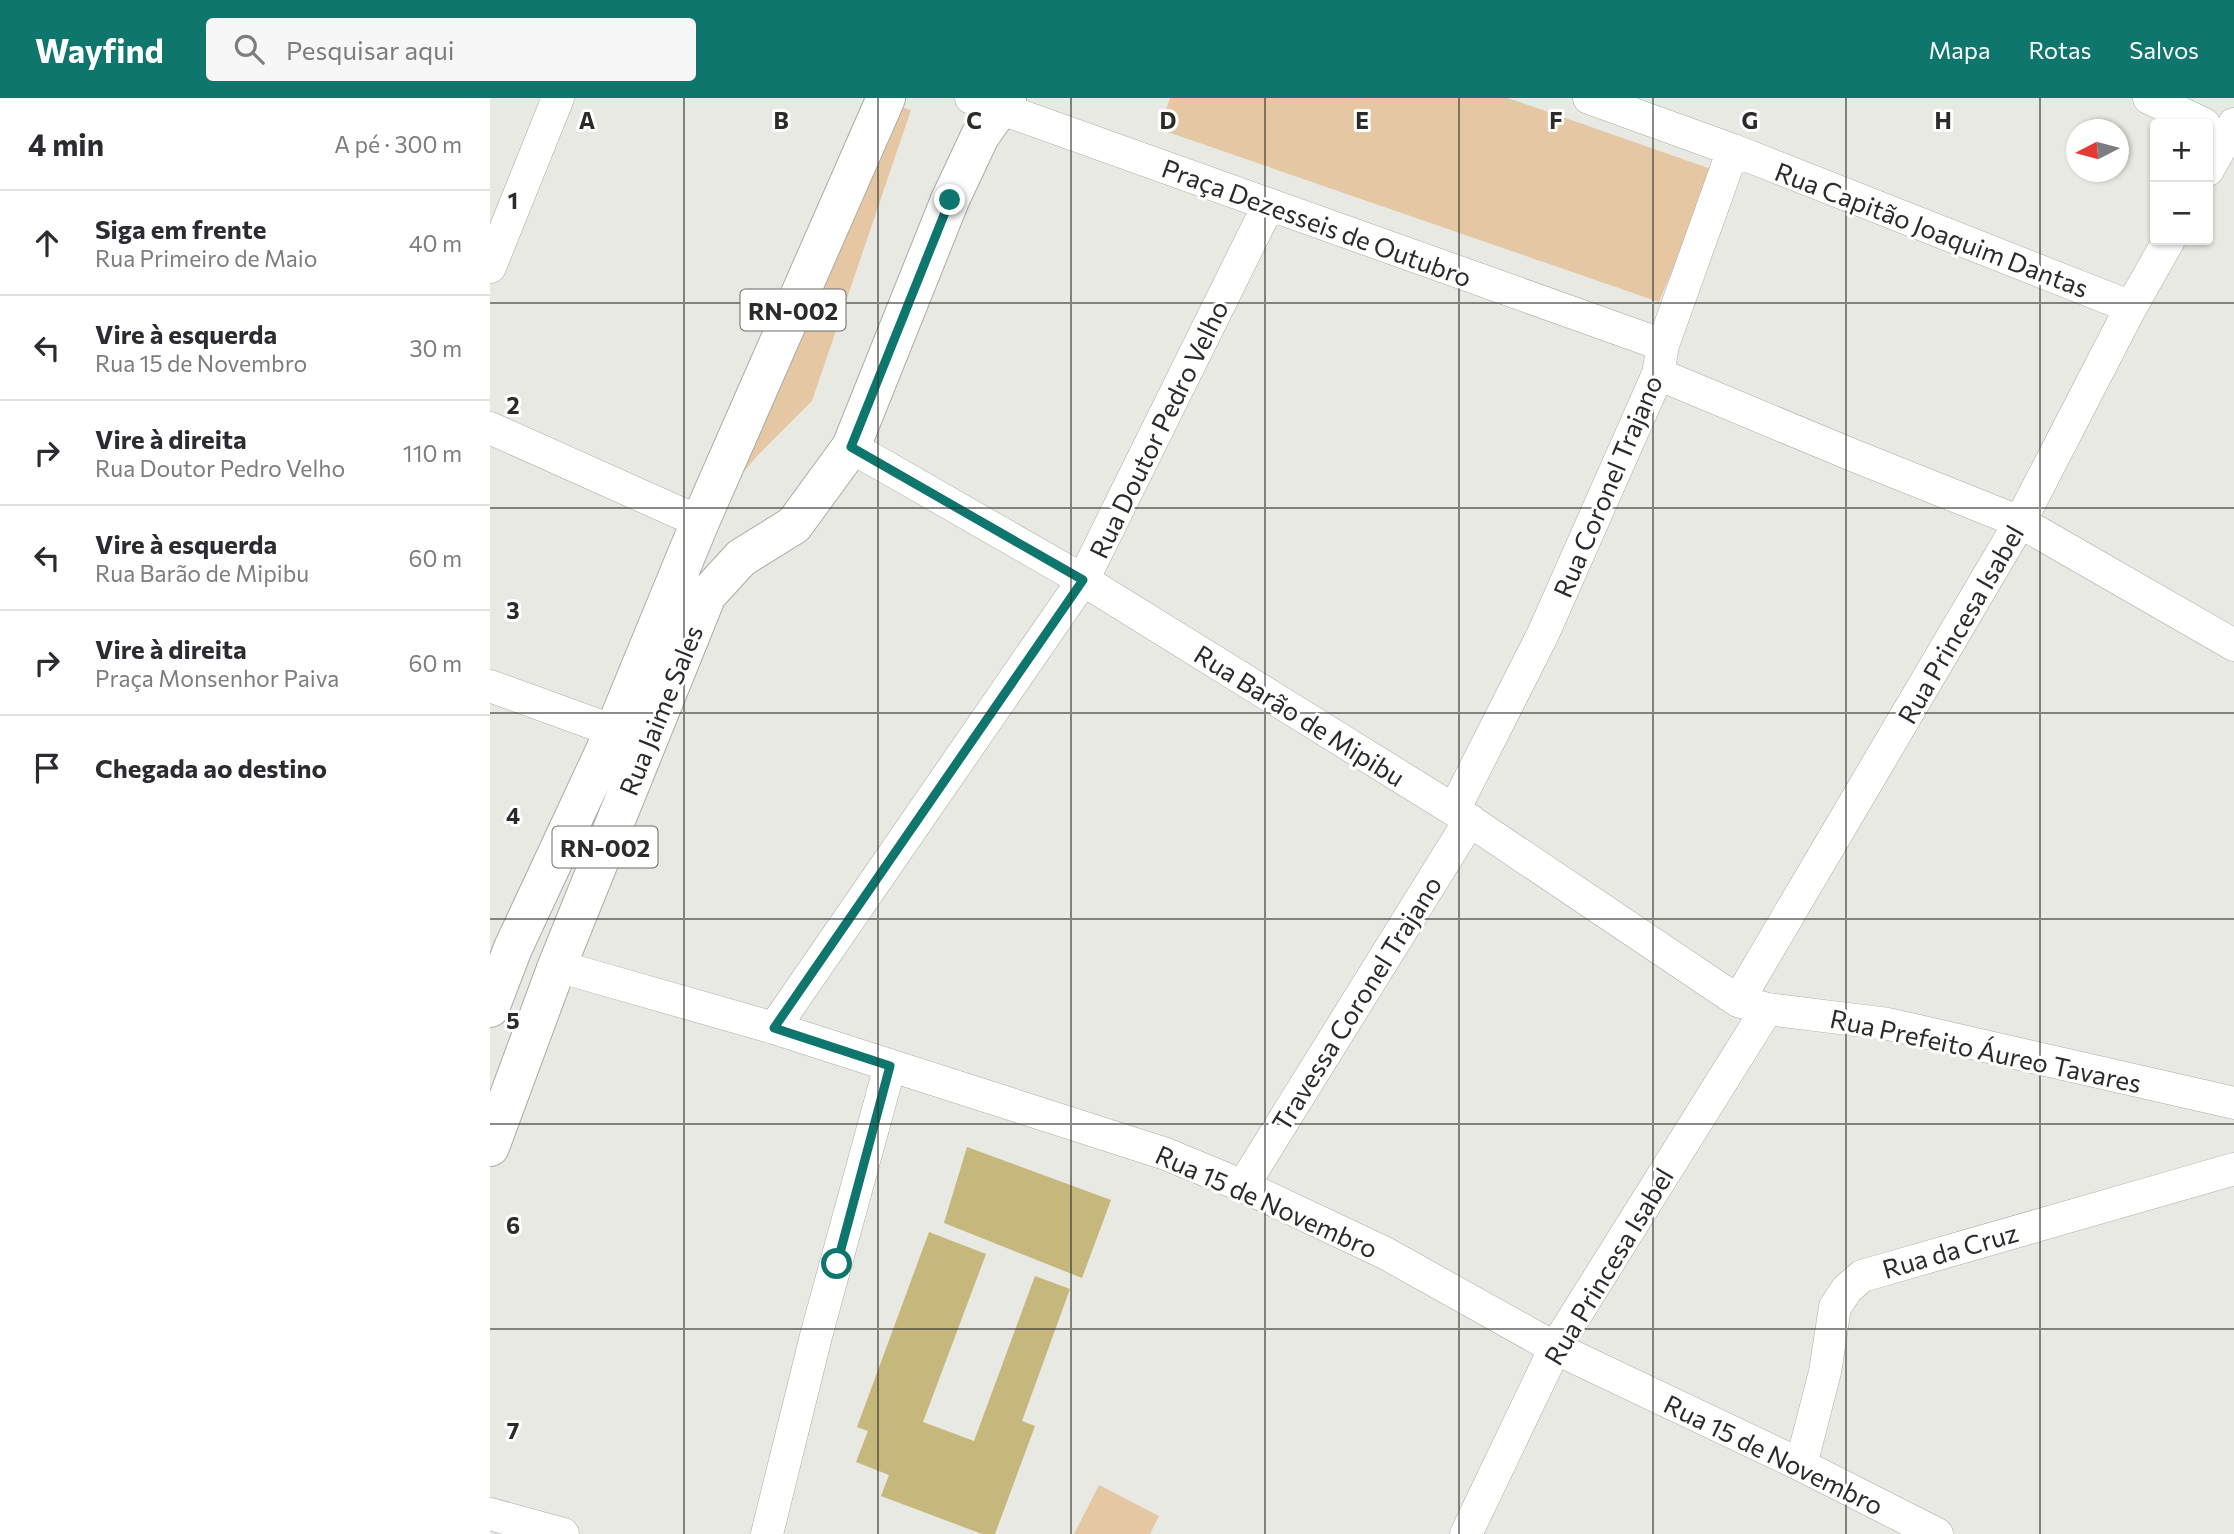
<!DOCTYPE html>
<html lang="pt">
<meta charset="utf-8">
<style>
:root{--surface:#fff;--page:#f7f7f7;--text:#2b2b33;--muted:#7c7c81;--line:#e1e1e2;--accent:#0f766e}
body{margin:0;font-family:Commissioner,sans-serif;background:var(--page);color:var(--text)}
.controls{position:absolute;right:21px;top:21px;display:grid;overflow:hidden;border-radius:7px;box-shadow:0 2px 5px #0004}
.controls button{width:63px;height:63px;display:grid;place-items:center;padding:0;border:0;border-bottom:2px solid var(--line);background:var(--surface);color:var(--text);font:35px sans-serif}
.compass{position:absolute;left:1576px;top:21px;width:63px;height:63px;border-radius:50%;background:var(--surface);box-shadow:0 2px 5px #0004;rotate:264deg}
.stop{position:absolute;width:21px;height:21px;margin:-16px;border:5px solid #0f766e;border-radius:50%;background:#fff}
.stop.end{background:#0f766e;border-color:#fff;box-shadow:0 2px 7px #0008}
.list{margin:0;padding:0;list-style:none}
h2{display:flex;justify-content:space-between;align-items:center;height:91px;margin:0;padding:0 28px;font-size:30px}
h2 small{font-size:23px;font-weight:400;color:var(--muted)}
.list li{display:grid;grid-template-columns:46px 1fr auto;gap:21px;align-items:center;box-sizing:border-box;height:105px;padding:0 28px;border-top:2px solid var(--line)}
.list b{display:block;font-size:26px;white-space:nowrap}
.list p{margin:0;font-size:23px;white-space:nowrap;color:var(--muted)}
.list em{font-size:23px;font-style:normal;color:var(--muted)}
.icon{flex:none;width:38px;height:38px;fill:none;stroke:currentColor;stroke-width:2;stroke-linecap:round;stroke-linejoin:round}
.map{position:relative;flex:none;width:1744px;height:1436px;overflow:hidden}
header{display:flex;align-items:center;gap:42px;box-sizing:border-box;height:98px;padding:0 35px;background:var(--accent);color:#fff}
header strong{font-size:33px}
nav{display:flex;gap:38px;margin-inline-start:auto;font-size:24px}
.search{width:490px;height:63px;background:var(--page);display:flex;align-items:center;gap:18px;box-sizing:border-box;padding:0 24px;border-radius:7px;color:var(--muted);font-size:26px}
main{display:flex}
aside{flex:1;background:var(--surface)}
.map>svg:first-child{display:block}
.green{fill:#e5c7a4}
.building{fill:#c6b77d}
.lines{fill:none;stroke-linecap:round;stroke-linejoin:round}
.minor-casing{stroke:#aaaca6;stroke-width:33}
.major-casing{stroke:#aaaca6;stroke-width:40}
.minor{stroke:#fff;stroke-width:32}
.major{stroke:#fff;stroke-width:38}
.route{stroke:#0f766e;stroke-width:9}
.grid{fill:none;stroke:#2b2c29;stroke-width:2;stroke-opacity:0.55}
.labels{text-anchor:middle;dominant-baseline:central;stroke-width:6;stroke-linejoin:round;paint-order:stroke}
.shield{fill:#fff;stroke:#6b6b69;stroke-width:2}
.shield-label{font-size:24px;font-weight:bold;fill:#2b2c29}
.street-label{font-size:26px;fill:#2b2c29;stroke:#fff}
.grid-label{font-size:23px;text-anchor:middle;font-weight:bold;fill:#2b2c29;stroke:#fff;stroke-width:6;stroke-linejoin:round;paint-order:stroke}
</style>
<header>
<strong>Wayfind</strong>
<div class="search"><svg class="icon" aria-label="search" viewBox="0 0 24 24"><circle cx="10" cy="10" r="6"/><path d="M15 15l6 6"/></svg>Pesquisar aqui</div>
<nav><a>Mapa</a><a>Rotas</a><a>Salvos</a></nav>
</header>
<main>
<aside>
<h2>4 min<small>A pé · 300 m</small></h2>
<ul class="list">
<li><svg class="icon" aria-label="ahead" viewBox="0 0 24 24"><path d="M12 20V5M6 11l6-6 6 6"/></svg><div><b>Siga em frente</b><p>Rua Primeiro de Maio</p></div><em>40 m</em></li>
<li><svg class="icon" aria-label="left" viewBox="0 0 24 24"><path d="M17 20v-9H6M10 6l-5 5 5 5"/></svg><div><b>Vire à esquerda</b><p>Rua 15 de Novembro</p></div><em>30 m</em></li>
<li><svg class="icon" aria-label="right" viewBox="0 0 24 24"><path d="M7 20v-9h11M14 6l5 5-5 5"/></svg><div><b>Vire à direita</b><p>Rua Doutor Pedro Velho</p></div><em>110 m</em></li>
<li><svg class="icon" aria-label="left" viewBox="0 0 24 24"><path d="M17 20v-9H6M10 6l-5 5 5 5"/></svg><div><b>Vire à esquerda</b><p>Rua Barão de Mipibu</p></div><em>60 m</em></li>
<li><svg class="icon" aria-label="right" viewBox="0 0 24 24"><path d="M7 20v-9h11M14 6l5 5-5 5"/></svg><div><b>Vire à direita</b><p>Praça Monsenhor Paiva</p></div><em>60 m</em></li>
<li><svg class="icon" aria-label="arrive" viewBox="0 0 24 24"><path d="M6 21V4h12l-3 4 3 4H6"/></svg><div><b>Chegada ao destino</b></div></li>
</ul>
</aside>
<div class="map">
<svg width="1744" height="1436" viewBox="0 0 1744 1436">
<rect width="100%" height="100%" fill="#e7e9e2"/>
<!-- green -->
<path class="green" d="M374,0H381L421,12L322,303L268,357L232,399L207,386Z
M680,0H1018L1224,72L1169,204L669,31Z
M609,1387L669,1418L660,1436H584Z"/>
<!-- building -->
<path class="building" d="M477,1049L621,1102L592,1180L454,1125Z
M439,1134L496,1156L433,1324L484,1343L545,1178L580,1191L532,1323L545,1328L505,1436H492L391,1398L399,1377L366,1364L378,1333L367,1329Z"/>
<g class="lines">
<!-- minor casing -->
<g class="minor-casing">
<path id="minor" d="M481,0L1173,247
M1099,0L1243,52L1641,209
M1659,0L1714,26
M1718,72L1744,26
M0,169L68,0
M1168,276L1360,356L1530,424L1744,547
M0,330L210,424
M361,349L593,482L964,712L1248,903L1277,911L1398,926L1744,1005
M0,588L124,633
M964,712L1053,536L1168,276L1173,247L1243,52
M67,868L284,930L676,1056L753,1088L895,1155L1065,1250L1311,1367L1447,1436
M1248,903L1530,424L1641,209L1679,142
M284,930L593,482L779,106
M753,1088L980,722
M1311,1367L1335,1274L1345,1209L1357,1191L1372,1178L1744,1071
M0,1416L73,1436
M277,1436L326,1238L400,968
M976,1436L1065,1250L1277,911"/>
</g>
<!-- major casing -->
<g class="major-casing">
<path id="major" d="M0,910L23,850L124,633L210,424L396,0
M0,1049L67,868L217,497L251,460L304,427L361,349L460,102L490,38L517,0"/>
</g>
<!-- minor -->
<use href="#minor" class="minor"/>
<!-- major -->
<use href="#major" class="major"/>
</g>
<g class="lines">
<!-- route -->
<path class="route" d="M347,1166L400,968L284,930L593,482L361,349L460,102"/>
</g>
<!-- grid -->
<path class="grid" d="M194,0V1436M388,0V1436M581,0V1436M775,0V1436M969,0V1436M1163,0V1436M1356,0V1436M1550,0V1436M0,205H1744M0,410H1744M0,615H1744M0,821H1744M0,1026H1744M0,1231H1744"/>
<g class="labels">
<!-- shield labels -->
<g class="shield">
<rect x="250.5" y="191.5" width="105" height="41" rx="5"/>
<rect x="62.5" y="728.5" width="105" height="41" rx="5"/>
</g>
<g class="shield-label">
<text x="303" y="212">RN-002</text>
<text x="115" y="749">RN-002</text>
</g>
<!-- street labels -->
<g class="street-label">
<text transform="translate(827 124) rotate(20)">Praça Dezesseis de Outubro</text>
<text transform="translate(1442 131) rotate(21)">Rua Capitão Joaquim Dantas</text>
<text transform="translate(668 331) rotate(-64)">Rua Doutor Pedro Velho</text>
<text transform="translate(1117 388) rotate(-67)">Rua Coronel Trajano</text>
<text transform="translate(1470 526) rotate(-60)">Rua Princesa Isabel</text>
<text transform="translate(170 612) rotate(-68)">Rua Jaime Sales</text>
<text transform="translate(810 617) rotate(32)">Rua Barão de Mipibu</text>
<text transform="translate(866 905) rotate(-58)">Travessa Coronel Trajano</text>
<text transform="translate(1496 952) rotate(12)">Rua Prefeito Áureo Tavares</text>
<text transform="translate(777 1103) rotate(24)">Rua 15 de Novembro</text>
<text transform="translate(1460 1152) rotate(-16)">Rua da Cruz</text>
<text transform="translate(1118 1168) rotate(-59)">Rua Princesa Isabel</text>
<text transform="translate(1284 1356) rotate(26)">Rua 15 de Novembro</text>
</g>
</g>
<g class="grid-label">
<text x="97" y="31">A</text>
<text x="291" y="31">B</text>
<text x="484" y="31">C</text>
<text x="678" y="31">D</text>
<text x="872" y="31">E</text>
<text x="1066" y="31">F</text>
<text x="1260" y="31">G</text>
<text x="1453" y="31">H</text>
<text x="23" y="111">1</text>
<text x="23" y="316">2</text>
<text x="23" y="521">3</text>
<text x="23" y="726">4</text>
<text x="23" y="931">5</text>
<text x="23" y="1136">6</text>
<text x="23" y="1341">7</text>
</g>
</svg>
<div class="controls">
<button>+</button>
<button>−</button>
</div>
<svg class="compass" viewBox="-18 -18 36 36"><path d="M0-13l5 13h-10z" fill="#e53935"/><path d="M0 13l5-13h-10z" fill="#7c7c81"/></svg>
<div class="stop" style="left:347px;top:1166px"></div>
<div class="stop end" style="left:460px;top:102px"></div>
</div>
</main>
